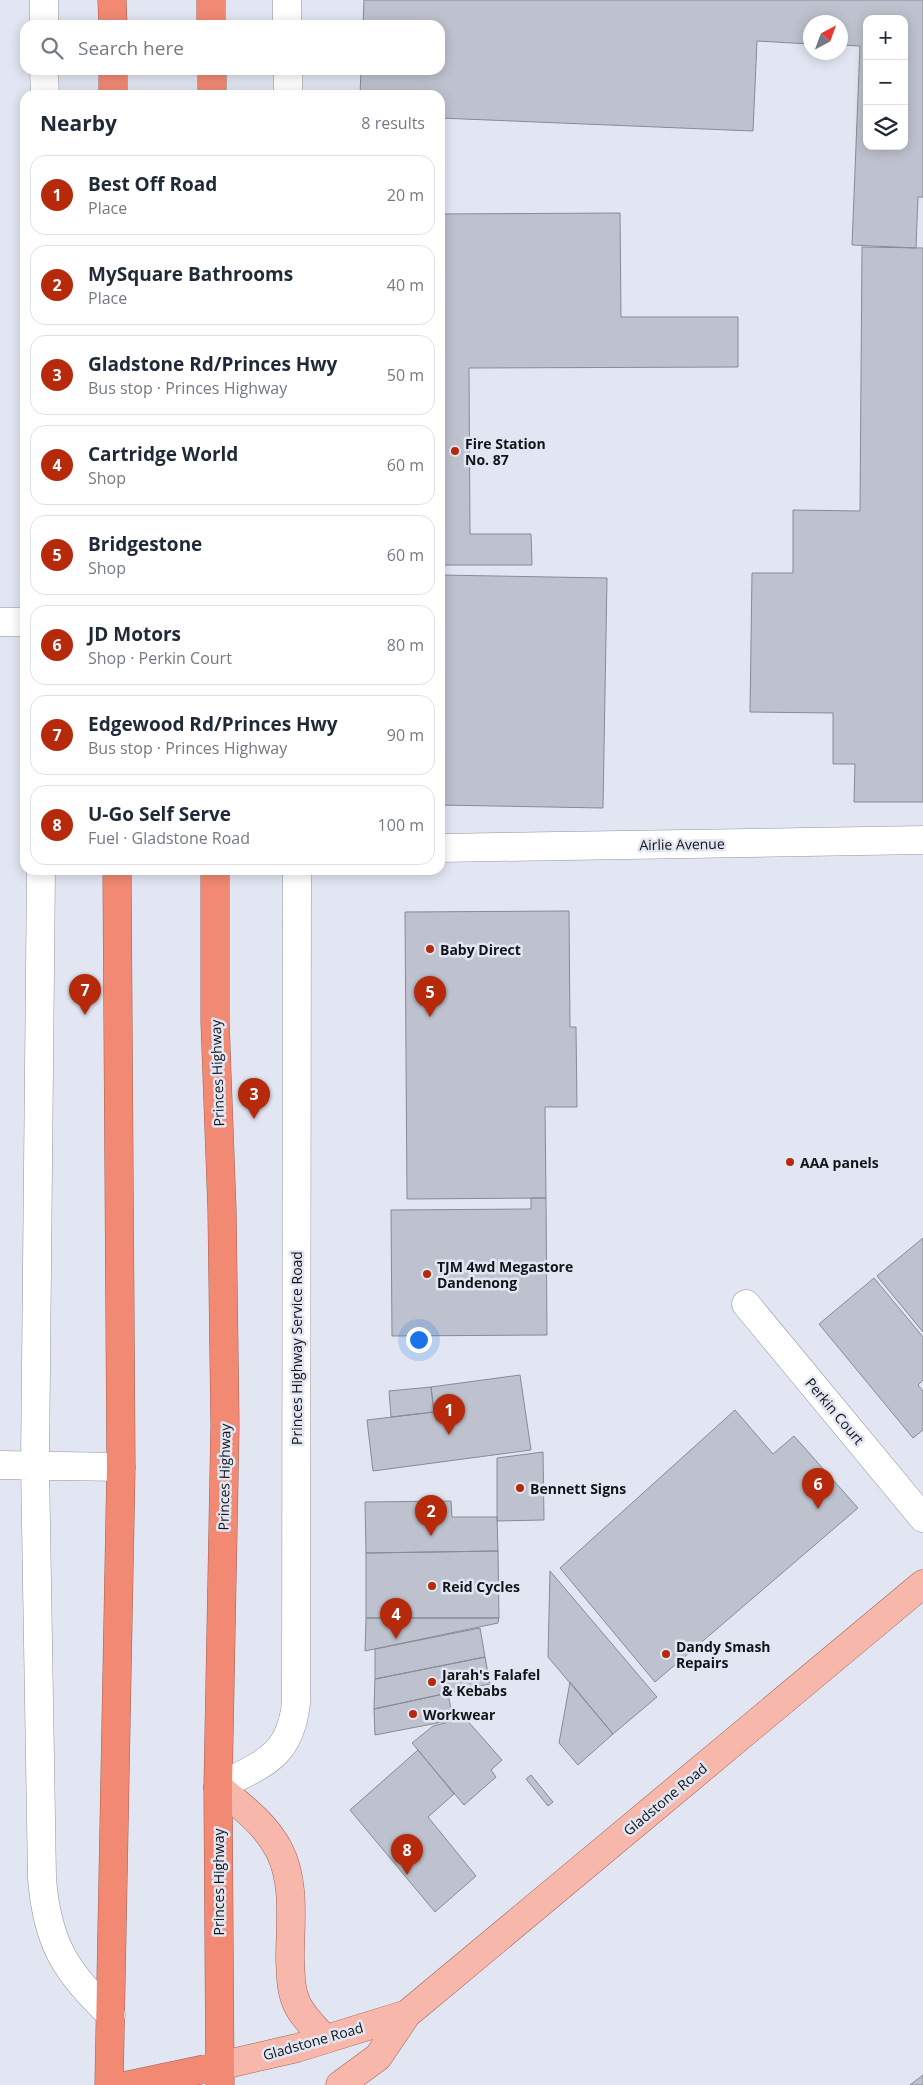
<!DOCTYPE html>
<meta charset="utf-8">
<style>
:root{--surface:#fff;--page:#f2f2f3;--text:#1f2937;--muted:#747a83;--line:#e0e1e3;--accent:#b62a0b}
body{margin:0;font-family:"Open Sans",sans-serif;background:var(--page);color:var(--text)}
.controls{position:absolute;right:15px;top:15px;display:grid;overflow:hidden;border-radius:10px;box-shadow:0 2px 12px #0003}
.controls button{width:45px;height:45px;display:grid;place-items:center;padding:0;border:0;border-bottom:1px solid var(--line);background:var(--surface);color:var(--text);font:25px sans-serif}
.compass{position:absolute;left:803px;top:15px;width:45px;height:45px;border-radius:50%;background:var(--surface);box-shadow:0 2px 12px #0003;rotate:41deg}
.you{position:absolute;left:418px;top:1339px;width:18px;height:18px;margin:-12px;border:4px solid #fff;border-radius:50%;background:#1a73e8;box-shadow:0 0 0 8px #1a73e833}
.badge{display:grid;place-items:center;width:32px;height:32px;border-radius:50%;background:var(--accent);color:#fff;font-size:16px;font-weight:700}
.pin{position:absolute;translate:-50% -41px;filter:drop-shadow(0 1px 2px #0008)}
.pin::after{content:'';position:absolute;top:26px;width:18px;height:15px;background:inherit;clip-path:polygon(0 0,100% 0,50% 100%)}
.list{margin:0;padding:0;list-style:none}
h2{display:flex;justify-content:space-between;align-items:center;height:65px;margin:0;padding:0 20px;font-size:21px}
h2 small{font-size:16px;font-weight:400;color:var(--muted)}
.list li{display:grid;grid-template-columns:32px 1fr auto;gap:15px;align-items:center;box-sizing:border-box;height:80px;margin:0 10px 10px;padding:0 10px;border:1px solid var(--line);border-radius:15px}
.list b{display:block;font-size:19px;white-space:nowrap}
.list p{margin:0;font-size:16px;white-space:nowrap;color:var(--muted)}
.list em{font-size:16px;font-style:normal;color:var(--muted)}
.icon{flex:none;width:28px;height:28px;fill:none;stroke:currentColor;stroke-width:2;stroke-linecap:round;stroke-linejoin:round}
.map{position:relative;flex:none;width:923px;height:2085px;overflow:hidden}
.search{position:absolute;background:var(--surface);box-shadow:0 2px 12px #0003;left:20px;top:20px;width:425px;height:55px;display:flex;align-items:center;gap:12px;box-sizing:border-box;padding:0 18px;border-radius:15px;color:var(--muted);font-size:19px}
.panel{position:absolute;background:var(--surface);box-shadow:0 2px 12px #0003;left:20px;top:90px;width:425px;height:785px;border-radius:15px}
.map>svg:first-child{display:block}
.building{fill:#bec2ce;stroke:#868b96;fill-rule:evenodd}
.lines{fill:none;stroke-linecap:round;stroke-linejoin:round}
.minor-casing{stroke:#9095a0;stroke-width:29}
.major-casing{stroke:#a36054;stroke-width:29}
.highway-casing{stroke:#a36054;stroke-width:29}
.minor{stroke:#fff;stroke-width:28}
.major{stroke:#f7b8ab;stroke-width:28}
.highway{stroke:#f18973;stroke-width:28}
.poi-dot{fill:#b62a0b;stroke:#e1e6f2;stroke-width:2}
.labels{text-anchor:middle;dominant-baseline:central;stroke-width:5;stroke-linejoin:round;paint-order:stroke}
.poi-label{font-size:14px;font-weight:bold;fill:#131419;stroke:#e1e6f2;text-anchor:start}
.street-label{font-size:14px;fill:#131419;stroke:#e1e6f2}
</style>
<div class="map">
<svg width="923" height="2085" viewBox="0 0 923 2085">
<rect width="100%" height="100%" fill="#e1e6f2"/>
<!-- building -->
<path class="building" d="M364,0H923V197H918L916,248L852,245L860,46L840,45V22H810V44L757,41L753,131L440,118V95H360L361,70H440V25H363ZM867,19H904V146H867Z
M620,213L621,317H738V367L469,368L470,534H531L532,565H440V214Z
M862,247L923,248V802H854L855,764H833V713L750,712L752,573H793V510L860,511Z
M440,575L607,578L603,808L440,805Z
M569,911L570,1027H576L577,1107H545L546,1198L407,1199L405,912Z
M531,1198H546L547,1335L392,1336L391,1210L531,1209Z
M923,1238V1332L877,1276Z
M874,1278L923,1337V1380L918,1385L923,1391V1430L913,1438L819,1324Z
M520,1375L531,1450L373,1471L367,1420L434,1412L431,1387Z
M431,1387L434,1412L391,1417L389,1391Z
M735,1410L773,1454L794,1436L858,1508L655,1682L560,1568Z
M543,1452L544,1520L497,1521V1458Z
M451,1501L452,1517H497L498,1551L366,1553L365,1502Z
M498,1551L499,1618H366V1553Z
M550,1571L657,1697L613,1734L548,1657Z
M366,1618H499L498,1623L365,1651Z
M480,1628L485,1657L375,1679V1649Z
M485,1657L490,1684L374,1709L375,1679Z
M570,1682L613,1734L578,1765L559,1743Z
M448,1693L453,1720L375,1735L374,1709Z
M465,1718L502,1760L491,1770L496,1777L464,1805L412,1743L433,1726Z
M418,1750L454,1794L428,1817L476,1876L435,1912L350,1810Z
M531,1775L553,1802L548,1806L526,1779Z
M923,2075V2085H910Z"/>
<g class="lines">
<!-- minor casing -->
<g class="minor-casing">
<path id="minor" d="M44,0V25
M287,0V25
M44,70L45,95
M288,70V95
M0,622H25
M440,848L923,840
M41,870L35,1465L42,1878C47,1942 65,1972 111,2015
M746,1304L923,1518
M0,1465L121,1467
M218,1787C262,1764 290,1758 296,1703L297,870"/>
</g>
<!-- major casing -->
<g class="major-casing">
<path id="major" d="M218,1787C241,1806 265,1823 279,1850C296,1883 290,1923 290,1959C291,1974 290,1989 297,2004C303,2017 315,2028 325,2039
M219,2066L297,2048L407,2014
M340,2085L378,2057L407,2014L923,1584"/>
</g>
<!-- highway casing -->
<g class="highway-casing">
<path id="highway" d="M112,0L113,25
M211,0V25
M113,70V95
M212,70V95
M215,870V1021L222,1210L225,1425L218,1787L220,2085
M109,2085L121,1467L117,870
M129,2085L219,2066"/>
</g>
<!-- minor -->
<use href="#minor" class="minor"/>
<!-- major -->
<use href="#major" class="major"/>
<!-- highway -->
<use href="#highway" class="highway"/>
</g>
<!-- markers -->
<g class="poi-dot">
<circle cx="455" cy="451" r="5"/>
<circle cx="430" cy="949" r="5"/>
<circle cx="790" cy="1162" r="5"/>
<circle cx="427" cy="1274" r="5"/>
<circle cx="520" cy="1488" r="5"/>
<circle cx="432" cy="1586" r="5"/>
<circle cx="666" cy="1654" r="5"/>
<circle cx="432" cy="1682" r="5"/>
<circle cx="413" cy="1714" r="5"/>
</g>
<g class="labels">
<!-- poi labels -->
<g class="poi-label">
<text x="465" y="443">Fire Station<tspan x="465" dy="16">No. 87</tspan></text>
<text x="440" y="949">Baby Direct</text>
<text x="800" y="1162">AAA panels</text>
<text x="437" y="1266">TJM 4wd Megastore<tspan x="437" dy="16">Dandenong</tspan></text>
<text x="530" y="1488">Bennett Signs</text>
<text x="442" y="1586">Reid Cycles</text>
<text x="676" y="1646">Dandy Smash<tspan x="676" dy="16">Repairs</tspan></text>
<text x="442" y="1674">Jarah's Falafel<tspan x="442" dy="16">&amp; Kebabs</tspan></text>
<text x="423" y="1714">Workwear</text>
</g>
<!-- street labels -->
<g class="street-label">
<text transform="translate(682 844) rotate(-1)">Airlie Avenue</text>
<text transform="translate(217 1073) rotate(-92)">Princes Highway</text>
<text transform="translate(296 1348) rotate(-90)">Princes Highway Service Road</text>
<text transform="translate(835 1411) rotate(50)">Perkin Court</text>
<text transform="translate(224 1477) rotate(-89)">Princes Highway</text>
<text transform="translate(665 1799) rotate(-40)">Gladstone Road</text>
<text transform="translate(218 1882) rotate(-90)">Princes Highway</text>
<text transform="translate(313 2041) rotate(-16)">Gladstone Road</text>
</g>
</g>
</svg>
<div class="controls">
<button>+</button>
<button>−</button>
<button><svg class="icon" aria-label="layers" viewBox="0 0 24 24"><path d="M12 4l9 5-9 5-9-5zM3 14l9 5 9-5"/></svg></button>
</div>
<svg class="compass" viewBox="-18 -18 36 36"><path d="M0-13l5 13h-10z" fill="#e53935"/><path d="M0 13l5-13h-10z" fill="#747a83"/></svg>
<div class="you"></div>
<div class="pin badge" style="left:449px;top:1435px">1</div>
<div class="pin badge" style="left:431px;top:1536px">2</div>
<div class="pin badge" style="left:254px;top:1119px">3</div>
<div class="pin badge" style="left:396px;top:1639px">4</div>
<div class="pin badge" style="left:430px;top:1017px">5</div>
<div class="pin badge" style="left:818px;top:1509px">6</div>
<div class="pin badge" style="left:85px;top:1015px">7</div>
<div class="pin badge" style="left:407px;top:1875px">8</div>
<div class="search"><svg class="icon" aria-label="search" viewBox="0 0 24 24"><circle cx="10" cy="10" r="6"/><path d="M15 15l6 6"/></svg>Search here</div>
<section class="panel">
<h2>Nearby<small>8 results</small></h2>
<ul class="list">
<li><span class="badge">1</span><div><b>Best Off Road</b><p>Place</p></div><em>20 m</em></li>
<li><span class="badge">2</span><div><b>MySquare Bathrooms</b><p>Place</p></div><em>40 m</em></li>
<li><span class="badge">3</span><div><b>Gladstone Rd/Princes Hwy</b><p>Bus stop · Princes Highway</p></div><em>50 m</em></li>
<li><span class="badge">4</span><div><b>Cartridge World</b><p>Shop</p></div><em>60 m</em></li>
<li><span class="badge">5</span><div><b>Bridgestone</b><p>Shop</p></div><em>60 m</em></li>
<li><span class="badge">6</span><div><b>JD Motors</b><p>Shop · Perkin Court</p></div><em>80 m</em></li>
<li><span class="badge">7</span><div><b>Edgewood Rd/Princes Hwy</b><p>Bus stop · Princes Highway</p></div><em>90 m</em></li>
<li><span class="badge">8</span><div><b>U-Go Self Serve</b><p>Fuel · Gladstone Road</p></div><em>100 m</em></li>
</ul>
</section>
</div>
